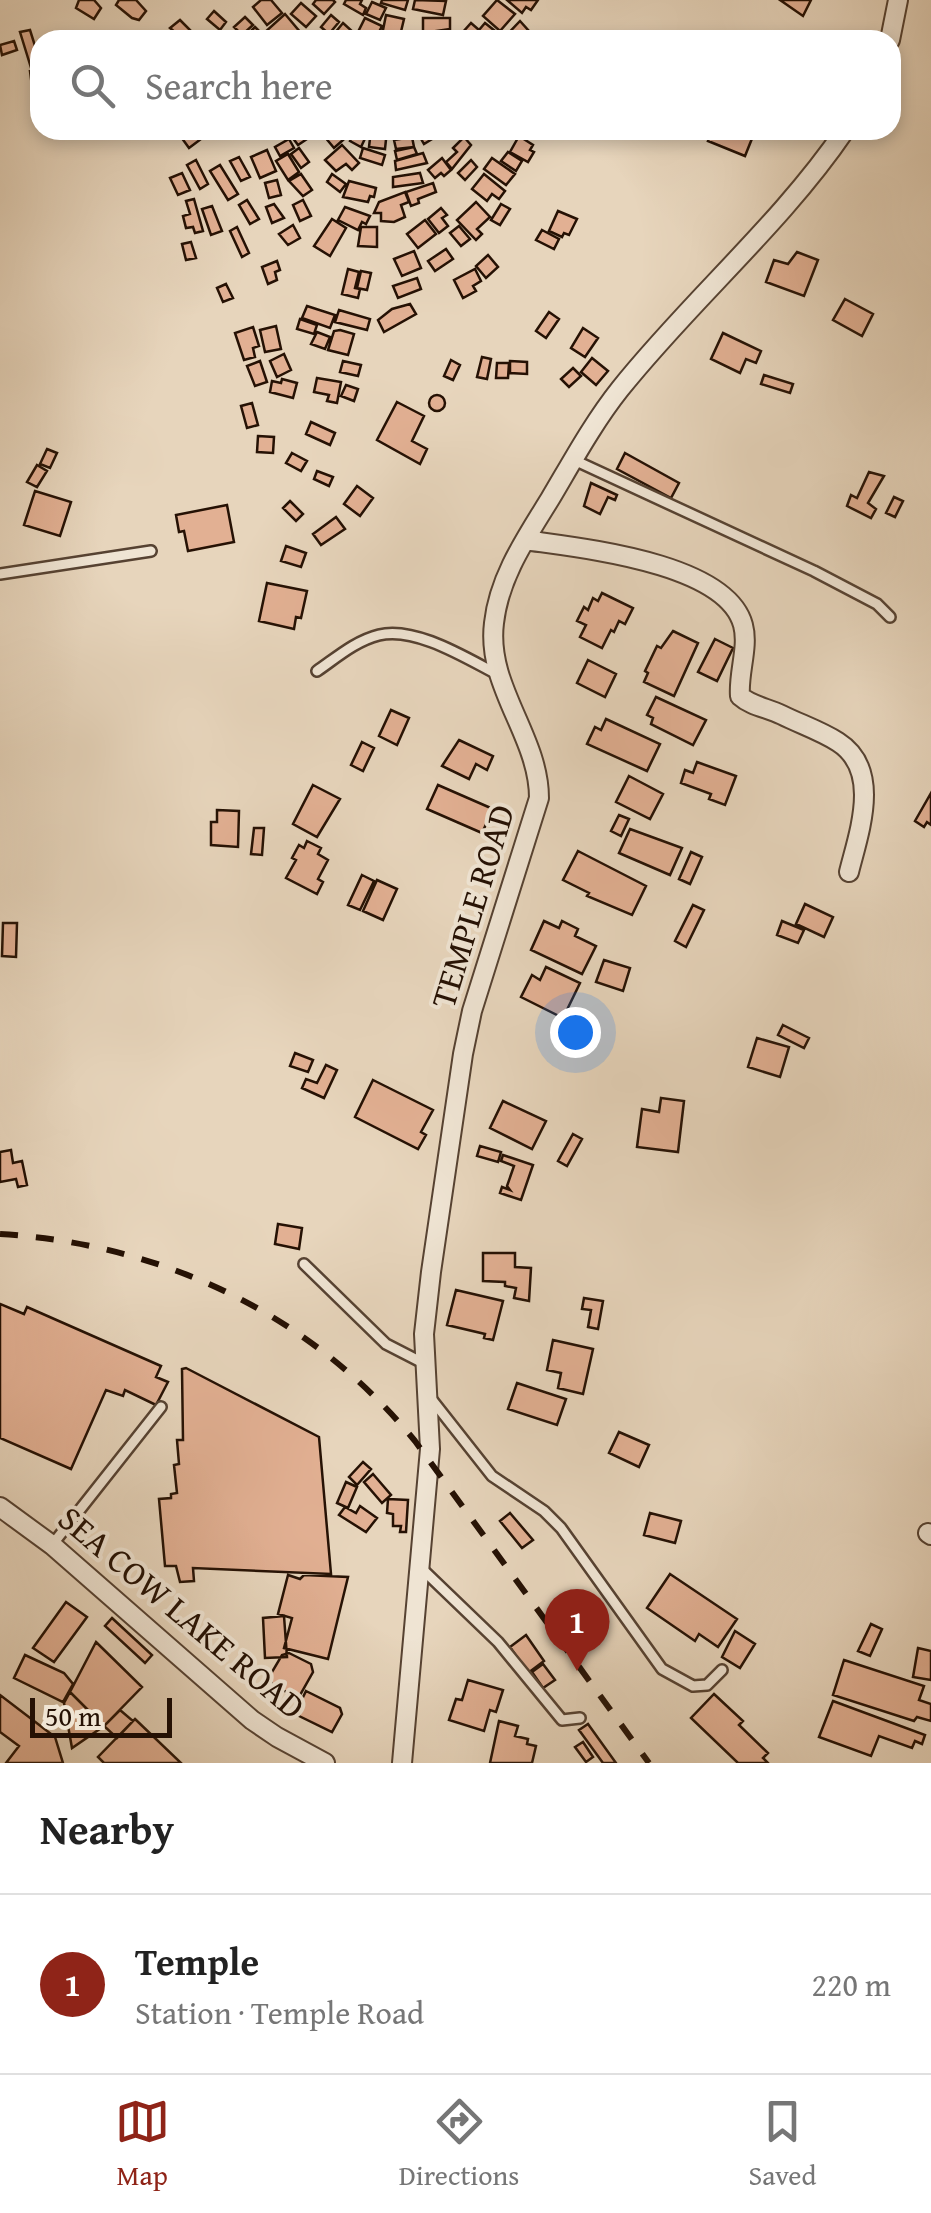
<!DOCTYPE html>
<meta charset="utf-8">
<style>
:root{--surface:#fff;--page:#f6f6f6;--text:#222;--muted:#767676;--line:#e0e0e0;--accent:#8f2418}
body{margin:0;font-family:"Gentium Book Plus",serif;background:var(--page);color:var(--text)}
.scale{position:absolute;left:30px;bottom:25px;width:142px;box-sizing:border-box;padding-left:10px;border:5px solid #251104;border-top:0;font-size:28px;line-height:35px;white-space:nowrap;color:#251104;-webkit-text-stroke:8px #efe4d3;paint-order:stroke}
.you{position:absolute;left:575px;top:1032px;width:35px;height:35px;margin:-25px;border:8px solid #fff;border-radius:50%;background:#1a73e8;box-shadow:0 0 0 15px #1a73e833}
.badge{display:grid;place-items:center;width:65px;height:65px;border-radius:50%;background:var(--accent);color:#fff;font-size:32px;font-weight:700}
.pin{position:absolute;translate:-50% -82px;filter:drop-shadow(0 2px 5px #0008)}
.pin::after{content:'';position:absolute;top:52px;width:35px;height:30px;background:inherit;clip-path:polygon(0 0,100% 0,50% 100%)}
.list{margin:0;padding:0;list-style:none}
h2{display:flex;justify-content:space-between;align-items:center;height:130px;margin:0;padding:0 40px;font-size:42px}
h2 small{font-size:32px;font-weight:400;color:var(--muted)}
.list li{display:grid;grid-template-columns:65px 1fr auto;gap:30px;align-items:center;box-sizing:border-box;height:180px;padding:0 40px;border-top:2px solid var(--line)}
.list b{display:block;font-size:38px;white-space:nowrap}
.list p{margin:0;font-size:32px;white-space:nowrap;color:var(--muted)}
.list em{font-size:32px;font-style:normal;color:var(--muted)}
.icon{flex:none;width:55px;height:55px;fill:none;stroke:currentColor;stroke-width:2;stroke-linecap:round;stroke-linejoin:round}
.map{position:relative;flex:none;width:931px;height:1763px;overflow:hidden}
.search{position:absolute;background:var(--surface);box-shadow:0 5px 15px #0003;left:30px;right:30px;top:30px;height:110px;display:flex;align-items:center;gap:25px;box-sizing:border-box;padding:0 35px;border-radius:30px;color:var(--muted);font-size:38px}
.sheet{height:310px;background:var(--surface)}
nav{display:flex;justify-content:space-around;align-items:center;box-sizing:border-box;height:140px;border-top:2px solid var(--line);background:var(--surface);font-size:28px;color:var(--muted)}
nav a{display:grid;justify-items:center;gap:5px}
nav .on{color:var(--accent)}
.map>svg:first-child{display:block}
.building{fill:#e2b093;stroke:#251104;stroke-width:2.5}
.lines{fill:none;stroke-linecap:round;stroke-linejoin:round}
.lane-casing{stroke:#564232;stroke-width:14}
.street-casing{stroke:#564232;stroke-width:22}
.lane{stroke:#efe4d3;stroke-width:9}
.street{stroke:#efe4d3;stroke-width:18}
.rail{stroke:#251104;stroke-width:6;stroke-dasharray:18 18;stroke-linecap:butt}
.labels{text-anchor:middle;dominant-baseline:central;stroke-width:8;stroke-linejoin:round;paint-order:stroke}
.street-label{font-size:35px;fill:#251104;stroke:#efe4d3}
</style>
<div class="map">
<svg width="931" height="1763" viewBox="0 0 931 1763">
<rect width="100%" height="100%" fill="#e7d5bc"/>
<filter id="stains"><feTurbulence type="fractalNoise" baseFrequency=".002" numOctaves="4"/><feColorMatrix values="0 0 0 0 .2 0 0 0 0 .09 0 0 0 0 .02 0 0 0 .5 -.17"/></filter>
<radialGradient id="worn" r=".72"><stop offset=".6" stop-color="#630" stop-opacity="0"/><stop offset="1" stop-color="#630" stop-opacity=".3"/></radialGradient>
<!-- building -->
<path class="building" d="M94,0L101,8L94,19L76,8L79,0Z
M119,0H136L146,11L139,20L132,18L116,5Z
M261,0H271L282,13L267,25L253,7Z
M316,0H333L335,2L324,14L313,4Z
M346,0H362L360,4L366,8L363,15L344,4Z
M382,0H408L405,10L381,3Z
M415,0L446,1L443,15L413,9Z
M497,0L515,14L500,31L483,16Z
M507,0H538L531,10L526,7L522,13Z
M780,0H811L803,16Z
M372,2L386,8L380,20L366,14Z
M301,3L316,16L306,27L291,14Z
M214,11L226,22L220,30L207,19Z
M285,14L306,39L305,40H270L264,33Z
M331,15L339,22L329,34L321,27Z
M386,15L404,19L399,40H381Z
M245,17L253,25L242,35L234,27Z
M365,18L382,26L376,38L367,34L364,40L356,36Z
M423,18H450V29L423,33Z
M180,20L195,35L199,40H184L170,28Z
M520,21L528,30L517,40H502Z
M343,23L353,32L346,40L334,34Z
M471,23L479,30L485,23L495,31L487,40H472L463,32Z
M255,27L268,40L244,38Z
M30,30L36,49L40,70L32,71L20,32Z
M14,41L17,50L2,55L0,45Z
M40,70V94H33L30,71Z
M176,130H195L201,139L189,148Z
M287,130H300L307,139L298,145Z
M335,130L343,140L334,148L320,131Z
M355,130H369L361,147L350,141Z
M371,130H387L385,149L369,147Z
M416,130H444L445,131L424,144Z
M713,130H753L755,131L745,156L708,141Z
M519,136L533,145L530,150L534,152L528,162L510,152Z
M412,137L414,147L396,149L394,140Z
M464,137L471,145L452,169L446,162L457,152L453,148Z
M289,139L294,148L280,156L275,147Z
M342,145L359,163L352,170L346,164L336,171L325,160Z
M414,147L417,154L397,160L395,151Z
M299,148L309,162L301,168L291,154Z
M363,148L385,155L382,165L360,158Z
M267,150L276,171L260,178L251,157Z
M508,152L522,161L516,171L501,161Z
M423,153L427,163L396,170L395,161Z
M288,154L299,172L288,180L276,161Z
M239,157L250,177L241,181L230,161Z
M442,158L451,170L444,176L441,173L435,178L428,170Z
M492,158L515,174L506,185L484,169Z
M196,160L208,184L200,189L187,165Z
M471,160L477,167L465,180L458,173Z
M220,165L238,194L228,200L210,171Z
M182,173L190,190L178,195L170,178Z
M420,173L423,183L393,187V177Z
M301,174L312,190L303,196L289,181Z
M332,174L346,184L340,192L327,182Z
M484,174L505,191L499,199L492,194L487,201L472,189Z
M277,180L281,195L269,198L265,183Z
M349,181L376,188L374,197L370,196L368,202L343,197Z
M433,183L436,192L418,199L419,203L411,206L406,192Z
M405,192L409,202L401,205L405,217L394,222L381,221V213H374L379,202Z
M194,199L203,231L195,233L193,227L186,228L183,216L190,214L186,201Z
M247,200L259,219L250,224L239,205Z
M303,200L311,216L300,221L293,205Z
M476,202L490,217L477,229L482,234L476,240L457,220Z
M274,204L284,218L272,223L266,207Z
M501,204L510,209L500,225L491,220Z
M212,206L222,231L211,235L202,209Z
M345,207L370,216L366,224L362,222L358,230L338,220Z
M441,208L447,215L442,218L448,226L439,233L428,219Z
M558,211L577,219L569,235L564,233L562,237L549,231Z
M332,219L346,228L330,256L314,246Z
M425,220L436,234L418,248L407,234Z
M293,225L300,238L288,245L279,234Z
M459,226L470,239L461,246L450,233Z
M237,227L249,253L242,257L230,231Z
M361,227H377V247L358,246Z
M542,230L559,239L554,249L536,240Z
M191,242L196,258L186,260L182,244Z
M446,249L453,259L435,271L428,261Z
M414,251L421,268L402,276L394,259Z
M797,252L818,260L804,296L766,282L774,260L788,264Z
M488,255L498,267L486,278L476,266Z
M277,261L280,270L275,272L277,280L268,284L262,267Z
M348,269L359,272L355,288L360,289L358,298L342,294Z
M475,269L481,281L473,286L476,291L463,298L454,280Z
M361,271L371,273L367,290L357,288Z
M417,278L421,289L398,298L393,286Z
M226,284L233,298L223,302L217,288Z
M845,299L873,314L862,336L833,320Z
M410,304L416,314L384,332L378,320L392,309Z
M307,306L335,315L330,328L302,318Z
M339,310L370,319L367,330L335,322Z
M549,312L559,319L546,338L536,331Z
M300,319L317,325L314,334L297,329Z
M276,326L281,349L265,352L260,330Z
M253,327L259,346L253,348L255,357L244,360L235,333Z
M583,328L598,338L585,357L571,348Z
M340,330L354,334L348,355L328,350L334,331Z
M317,332L330,337L325,349L311,344Z
M723,333L761,351L756,363L746,359L740,373L711,359Z
M284,354L291,370L277,377L270,361Z
M482,357L491,359L487,379L477,377Z
M592,358L608,371L596,385L581,372Z
M451,360L460,365L453,380L444,376Z
M260,361L267,382L255,386L247,366Z
M343,361L361,365L358,376L340,372Z
M510,361L527,362V374L510,373Z
M497,363H509L508,378H496Z
M573,368L581,376L569,387L561,379Z
M764,375L793,384L790,393L761,384Z
M317,378L341,382L337,403L327,401L329,395L314,392Z
M282,379L297,383L293,398L270,392L272,381L281,383Z
M346,385L358,389L354,401L341,396Z
M429 403a8 8 0 1 1 16 0a8 8 0 1 1-16 0Z
M397,402L424,416L412,441L427,449L420,464L377,440Z
M252,403L258,425L247,428L241,406Z
M311,422L335,433L330,445L306,434Z
M258,436L274,437L273,453L257,452Z
M47,449L57,453L50,468L40,464Z
M292,453L307,461L301,471L286,463Z
M625,453L679,483L671,498L617,469Z
M37,465L47,471L37,487L27,482Z
M317,471L333,477L329,486L314,479Z
M869,472L884,476L868,503L876,509L871,518L847,506L851,495L857,498Z
M591,483L617,495L615,500L608,497L600,514L584,506Z
M357,486L373,498L360,516L344,504Z
M35,491L71,502L60,536L24,525Z
M894,497L903,501L895,517L886,513Z
M290,501L303,514L296,521L283,508Z
M227,505L234,542L188,551L184,531L179,532L176,515Z
M336,517L345,529L321,545L313,534Z
M286,546L306,553L301,567L281,561Z
M267,583L307,591L301,618L296,617L294,629L259,621Z
M602,593L633,608L625,624L619,621L614,632L611,630L602,648L580,637L586,625L577,621L584,607L588,610L593,598L598,601Z
M673,631L698,643L674,696L644,682L648,673L645,671L657,646L661,648Z
M715,639L733,648L717,681L698,672Z
M588,660L616,674L605,697L577,683Z
M656,697L706,720L693,745L651,724L653,718L647,715Z
M391,710L409,718L397,745L379,736Z
M606,719L660,744L647,771L587,744L595,727L601,730Z
M459,740L493,756L487,770L476,764L469,779L442,766Z
M362,742L374,748L363,771L351,765Z
M697,762L736,776L725,805L709,799L711,794L681,783L685,770L693,773Z
M629,776L663,794L650,819L616,802Z
M313,785L340,799L317,837L293,824Z
M438,785L493,809L482,833L427,809Z
M931,793V825L927,822L924,827L915,821Z
M217,810L239,811L238,847L211,845V822H217Z
M619,815L629,819L621,836L611,831Z
M254,828H264L262,855L251,854Z
M630,829L682,848L670,875L619,853Z
M307,841L321,848L318,854L328,860L318,879L323,882L317,894L286,878L296,860L292,858L299,845L304,848Z
M578,851L646,886L632,915L587,896L589,893L563,880Z
M691,852L702,857L690,884L679,879Z
M362,875L374,881L360,910L348,905Z
M377,880L397,889L383,920L363,911Z
M805,904L833,917L824,937L796,924Z
M693,905L704,910L686,947L675,941Z
M544,921L559,928L562,921L578,929L575,936L596,946L582,974L531,950Z
M782,921L804,930L798,943L777,935Z
M3,923H17L16,957L2,956Z
M604,960L630,968L623,991L596,982Z
M546,967L580,983L563,1018L521,997L532,975L540,980Z
M783,1025L809,1038L804,1048L778,1035Z
M757,1038L789,1047L780,1077L748,1067Z
M295,1053L313,1060L308,1072L290,1066Z
M326,1065L337,1070L324,1098L302,1088L306,1079L317,1083Z
M373,1080L433,1110L421,1132L426,1135L418,1149L355,1117Z
M661,1098L684,1101L678,1152L637,1147L642,1109L659,1112Z
M503,1101L546,1121L532,1149L490,1128Z
M573,1134L582,1139L567,1166L558,1161Z
M480,1146L501,1152L498,1162L477,1156Z
M11,1150L13,1163L22,1161L27,1185L18,1187L16,1179L0,1182V1152Z
M503,1155L533,1165L521,1200L500,1193L502,1187L510,1190L507,1186L514,1166L501,1161Z
M278,1224L302,1228L299,1249L275,1244Z
M483,1253H515V1267L531,1268L529,1301L514,1298L516,1288L505,1286V1282L483,1281Z
M456,1290L503,1301L493,1340L484,1338L485,1334L447,1325Z
M584,1298L603,1301L598,1329L588,1327L591,1310L582,1309Z
M0,1304L24,1314L27,1307L161,1366L156,1377L168,1382L156,1405L125,1390L123,1396L106,1390L71,1469L0,1438Z
M553,1340L593,1349L583,1394L558,1388L561,1373L547,1370Z
M186,1368L319,1437L331,1574L193,1568L194,1581L180,1582L176,1566H165L159,1499L171,1498V1494L177,1493L174,1465L179,1464L177,1440H183L182,1369Z
M517,1383L566,1399L557,1425L508,1409Z
M619,1432L649,1445L639,1467L609,1453Z
M363,1462L371,1469L357,1485L349,1477Z
M373,1474L391,1495L382,1503L364,1482Z
M346,1482L357,1487L348,1508L337,1503Z
M388,1499L408,1500L406,1532H400L401,1526H393V1514L387,1513Z
M360,1506L377,1518L366,1532L339,1515L345,1507L356,1513Z
M510,1513L533,1540L522,1548L500,1521Z
M650,1513L681,1521L675,1543L644,1535Z
M670,1574L737,1619L718,1647L699,1634L695,1641L647,1608Z
M288,1575L300,1579L304,1575L348,1577L328,1659L284,1648L292,1618L278,1614Z
M66,1602L87,1617L54,1662L33,1648Z
M284,1616L287,1657L265,1658L263,1618Z
M112,1618L152,1655L145,1663L105,1626Z
M871,1624L882,1629L870,1656L858,1651Z
M735,1631L755,1644L740,1668L722,1657Z
M526,1635L544,1661L528,1673L510,1647Z
M96,1642L142,1687L104,1726L70,1692Z
M918,1648L931,1651V1680L913,1677Z
M289,1653L311,1664L313,1672L300,1695L294,1696L272,1684L269,1677L282,1655Z
M25,1655L64,1673L73,1684L63,1702L14,1678Z
M844,1660L924,1686L919,1700L931,1704V1721L917,1717L914,1721L833,1695Z
M543,1664L555,1680L543,1688L532,1672Z
M468,1680L503,1690L496,1712L490,1710L484,1731L449,1720L456,1699L462,1700Z
M306,1691L340,1708L342,1714L332,1732L295,1714Z
M70,1692L104,1726L72,1748L64,1703Z
M714,1694L743,1721L739,1725L768,1753L763,1758L768,1763H738L691,1718Z
M0,1695L55,1737L63,1763H6L19,1746L0,1732Z
M833,1701L925,1735L922,1744L915,1741L912,1748L879,1736L871,1756L819,1737Z
M120,1710L133,1721L117,1738L104,1726Z
M135,1719L181,1763H104L98,1757Z
M499,1721L518,1726L515,1736L528,1739L527,1744L536,1746L532,1763H490Z
M588,1724L616,1763H603L579,1730Z
M583,1742L593,1757L586,1762L575,1747Z"/>
<g class="lines">
<!-- lane casing -->
<g class="lane-casing">
<path id="lane" d="M574,460L814,571L877,604L890,617
M0,574L151,551
M317,671C336,658 355,641 379,635C415,626 466,658 497,674
M304,1264L386,1344L423,1363
M429,1396L492,1476L544,1511L561,1528L662,1669L693,1686L707,1685L722,1670
M52,1545L161,1407
M420,1567L498,1642L562,1720L580,1718"/>
</g>
<!-- street casing -->
<g class="street-casing">
<path id="street" d="M890,40L898,0
M525,540C579,548 726,562 743,625C749,647 738,673 740,696C751,706 768,708 782,715C800,724 821,731 838,742C882,770 859,832 849,872
M0,1507L52,1545L252,1720L277,1737L325,1763
M928,1533L931,1535
M402,1763L430,1449L424,1334L431,1272L463,1054L472,1011L539,798C539,736 486,687 494,623C499,577 526,538 550,499C572,462 593,423 620,389C690,301 782,223 845,130"/>
</g>
<!-- lane -->
<use href="#lane" class="lane"/>
<!-- street -->
<use href="#street" class="street"/>
<!-- rail -->
<path class="rail" d="M0,1234C163,1244 311,1314 415,1441L649,1763"/>
</g>
<g class="labels">
<!-- street labels -->
<g class="street-label">
<text transform="translate(472 906) rotate(-73)">TEMPLE ROAD</text>
<text transform="translate(182 1612) rotate(40)">SEA COW LAKE ROAD</text>
</g>
</g>
<rect width="100%" height="100%" filter="url(#stains)"/>
<rect width="100%" height="100%" fill="url(#worn)"/>
</svg>
<div class="scale">50 m</div>
<div class="you"></div>
<div class="pin badge" style="left:577px;top:1671px">1</div>
<div class="search"><svg class="icon" aria-label="search" viewBox="0 0 24 24"><circle cx="10" cy="10" r="6"/><path d="M15 15l6 6"/></svg>Search here</div>
</div>
<section class="sheet">
<h2>Nearby<small></small></h2>
<ul class="list">
<li><span class="badge">1</span><div><b>Temple</b><p>Station · Temple Road</p></div><em>220 m</em></li>
</ul>
</section>
<nav>
<a class="on"><svg class="icon" aria-label="map" viewBox="0 0 24 24"><path d="M3 6l6-2 6 2 6-2v14l-6 2-6-2-6 2zM9 4v14M15 6v14"/></svg>Map</a>
<a><svg class="icon" aria-label="directions" viewBox="0 0 24 24"><path d="M12 3l9 9-9 9-9-9zM9 14v-3h6M13 9l2 2-2 2"/></svg>Directions</a>
<a><svg class="icon" aria-label="saved" viewBox="0 0 24 24"><path d="M7 4h10v16l-5-4-5 4z"/></svg>Saved</a>
</nav>
